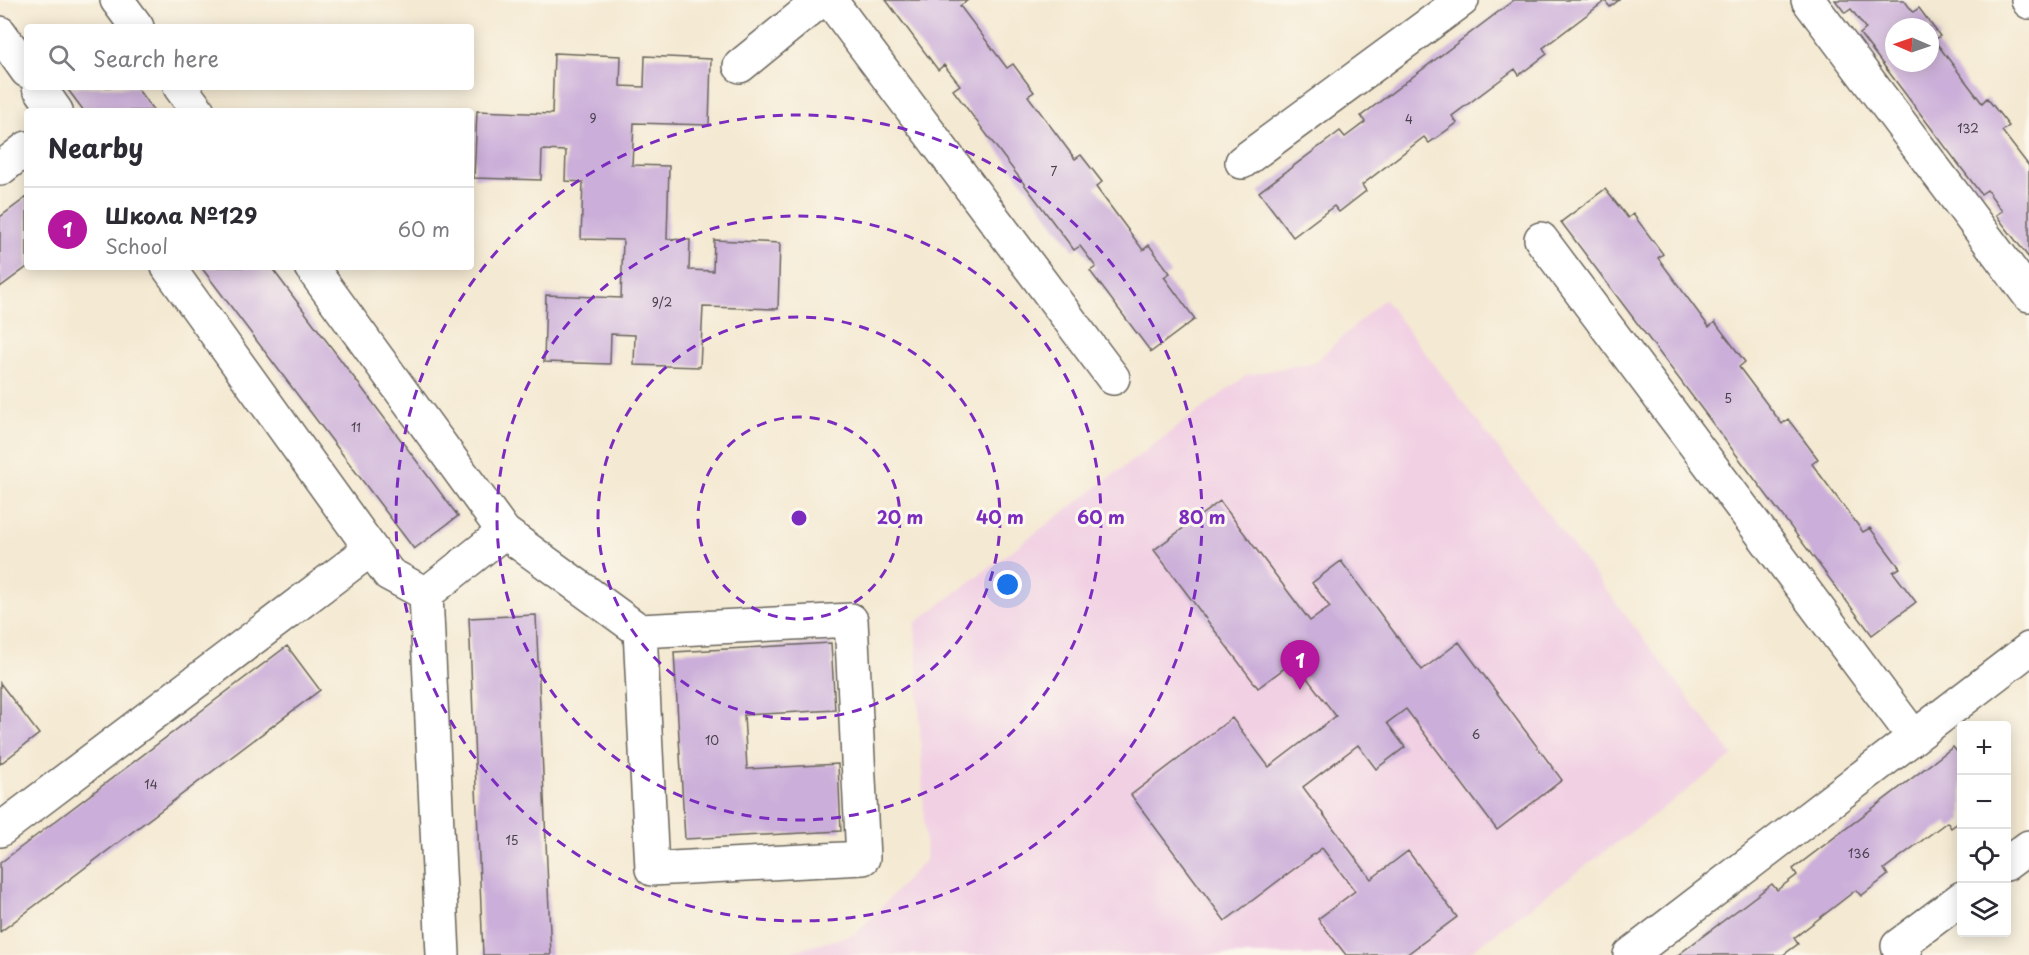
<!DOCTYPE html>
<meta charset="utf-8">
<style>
:root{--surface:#fff;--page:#f2f2f3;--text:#2b2b33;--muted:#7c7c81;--line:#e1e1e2;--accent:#b5179e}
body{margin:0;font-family:"Playpen Sans",sans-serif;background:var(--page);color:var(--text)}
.controls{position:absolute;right:18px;bottom:18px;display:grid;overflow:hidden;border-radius:6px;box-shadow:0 3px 15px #0003}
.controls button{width:54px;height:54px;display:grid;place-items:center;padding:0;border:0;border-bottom:2px solid var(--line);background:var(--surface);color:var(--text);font:30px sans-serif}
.compass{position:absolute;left:1885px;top:18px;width:54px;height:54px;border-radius:50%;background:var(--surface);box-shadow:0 3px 15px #0003;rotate:272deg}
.you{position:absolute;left:1008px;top:585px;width:21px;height:21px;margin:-15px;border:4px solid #fff;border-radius:50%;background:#1a73e8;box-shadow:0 0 0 9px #1a73e833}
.badge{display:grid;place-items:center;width:39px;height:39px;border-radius:50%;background:var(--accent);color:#fff;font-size:20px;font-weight:700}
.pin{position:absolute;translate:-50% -50px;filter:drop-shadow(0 2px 3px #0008)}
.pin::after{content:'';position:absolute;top:32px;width:21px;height:18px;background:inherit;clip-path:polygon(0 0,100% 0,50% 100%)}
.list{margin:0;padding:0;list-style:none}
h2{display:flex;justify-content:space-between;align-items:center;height:78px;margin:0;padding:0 24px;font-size:26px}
h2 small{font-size:20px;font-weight:400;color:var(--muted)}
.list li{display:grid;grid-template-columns:39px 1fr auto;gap:18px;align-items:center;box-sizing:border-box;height:84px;padding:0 24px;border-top:2px solid var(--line)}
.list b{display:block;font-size:22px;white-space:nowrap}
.list p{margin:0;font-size:20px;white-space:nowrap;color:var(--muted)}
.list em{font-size:20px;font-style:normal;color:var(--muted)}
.icon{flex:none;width:33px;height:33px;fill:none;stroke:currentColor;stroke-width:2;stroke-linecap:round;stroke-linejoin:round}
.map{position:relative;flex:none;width:2029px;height:955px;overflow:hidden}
.search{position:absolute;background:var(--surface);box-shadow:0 3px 15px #0003;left:24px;top:24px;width:450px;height:66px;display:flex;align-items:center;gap:15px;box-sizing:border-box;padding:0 21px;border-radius:6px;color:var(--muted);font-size:22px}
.panel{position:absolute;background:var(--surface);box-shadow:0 3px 15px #0003;left:24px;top:108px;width:450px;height:162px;border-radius:6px}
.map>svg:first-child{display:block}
.built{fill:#f1d0e3}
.building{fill:#cbaed9;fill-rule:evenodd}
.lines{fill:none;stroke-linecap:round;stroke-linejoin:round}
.minor-casing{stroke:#68645c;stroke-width:36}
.minor{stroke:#fff;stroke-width:33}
.ring{fill:none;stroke:#7b2cbf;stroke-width:3;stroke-dasharray:10 8}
.labels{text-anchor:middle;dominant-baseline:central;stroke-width:6;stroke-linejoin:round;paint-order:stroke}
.number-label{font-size:12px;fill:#48404b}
.centre{fill:#7b2cbf;stroke:#fbf7ec;stroke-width:3}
.ring-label{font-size:18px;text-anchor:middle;font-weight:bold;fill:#7b2cbf;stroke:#fbf7ec;stroke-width:6;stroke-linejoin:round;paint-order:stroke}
</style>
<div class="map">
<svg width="2029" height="955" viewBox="0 0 2029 955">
<rect width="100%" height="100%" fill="#fbf7ec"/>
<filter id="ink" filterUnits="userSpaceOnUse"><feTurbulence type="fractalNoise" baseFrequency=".0167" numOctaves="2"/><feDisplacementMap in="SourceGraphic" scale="12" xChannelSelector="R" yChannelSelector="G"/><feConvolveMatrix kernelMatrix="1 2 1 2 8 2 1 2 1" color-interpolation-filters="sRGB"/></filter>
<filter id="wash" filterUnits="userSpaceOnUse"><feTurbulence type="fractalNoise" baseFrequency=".008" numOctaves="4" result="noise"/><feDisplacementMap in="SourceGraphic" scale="24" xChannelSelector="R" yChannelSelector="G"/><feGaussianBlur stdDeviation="1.35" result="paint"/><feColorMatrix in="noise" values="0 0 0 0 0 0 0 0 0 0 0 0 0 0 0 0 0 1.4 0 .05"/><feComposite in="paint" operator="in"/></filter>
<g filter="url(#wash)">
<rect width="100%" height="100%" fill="#f4e9d2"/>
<!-- built -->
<path class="built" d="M1384,299L1733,756L1466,955H779L856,934L926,859L915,623L1247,375L1315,362Z"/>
<g id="blocks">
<!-- building -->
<path class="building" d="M886,0H968L960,6L1007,68L1013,64L1034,92L1028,96L1075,159L1081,155L1102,182L1096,187L1143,250L1149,245L1170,273L1164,277L1195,319L1151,352L1090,271L1096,267L1080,246L1074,250L953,90L960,85L944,65L938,70Z
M1514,0H1619L1610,7L1605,1L1543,48L1547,54L1519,75L1515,69L1452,116L1457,123L1429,143L1424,137L1362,185L1366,191L1339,212L1334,206L1293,237L1259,192L1340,131L1345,137L1365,122L1361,116Z
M1835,0H1904L1913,12L1919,8L1940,36L1934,40L1982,103L1987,98L2009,126L2002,131L2029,166V258L1996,215L2002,211L1987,190L1981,194L1860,34L1866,29L1851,9L1845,13ZM1894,27H1930V63H1894Z
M554,53L621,56L620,86L644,87L645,56L711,59L709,125L634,123L632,165L669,166L667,239L690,240L689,270L713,271L714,240L780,243L778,309L703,307L700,367L634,365L635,335L611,334L610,364L544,362L546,295L621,298L623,240L581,239L583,182L565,181L566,151L542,150L541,180L474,178L477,111L552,114Z
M66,87H136L154,111H84Z
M1605,189L1628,218L1633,214L1663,254L1658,258L1709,327L1715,322L1745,362L1739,367L1782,424L1788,419L1818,459L1812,464L1863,532L1870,528L1900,568L1893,572L1916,602L1872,635L1561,222Z
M27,197V267L0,287V217Z
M201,267H271L458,516L414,549Z
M1220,501L1310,621L1330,607L1312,583L1341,561L1422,670L1459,642L1562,780L1497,830L1406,709L1387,723L1405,747L1376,769L1358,745L1303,787L1371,879L1408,851L1457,917L1406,955H1346L1318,919L1355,891L1322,848L1225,921L1131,795L1232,718L1269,767L1336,716L1294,661L1258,688L1154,550Z
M536,615L551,955H483L469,618Z
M831,643L835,710L744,715L747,769L838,764L841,831L685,839L674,652Z
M287,646L320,690L0,932V863Z
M0,683L39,734L0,764Z
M1953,747L1958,753L1962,751V820L1951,828L1947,822L1884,869L1888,875L1861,896L1856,890L1794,938L1798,944L1783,955H1678L1772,884L1777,890L1797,875L1793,869Z"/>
</g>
</g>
<g filter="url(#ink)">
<use href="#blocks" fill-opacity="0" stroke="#68645c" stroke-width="1.5"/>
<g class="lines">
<!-- minor casing -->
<g class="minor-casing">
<path id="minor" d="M117,0L137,27
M830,0L1113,378
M1808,0L2029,295
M2028,0L2029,2
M0,33L27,71
M740,66L821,0
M39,87L56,111
M180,87L198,111
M1242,162L1462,0
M0,169L27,148
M1541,239L1914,737
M168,267L389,574L426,594
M311,267L504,532L640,631L652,869L863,858L851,620L640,631
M0,830L371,549
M2006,864L2029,847
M443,955L426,594L504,532
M1630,955L2029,649
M1905,955L1898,946L1962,898"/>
</g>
<!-- minor -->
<use href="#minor" class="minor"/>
</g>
</g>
<!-- distance rings -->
<g class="ring">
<circle cx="799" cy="518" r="101"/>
<circle cx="799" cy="518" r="201"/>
<circle cx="799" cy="518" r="302"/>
<circle cx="799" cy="518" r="403"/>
</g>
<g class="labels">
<!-- number labels -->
<g class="number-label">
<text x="593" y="118">9</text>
<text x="1409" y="119">4</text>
<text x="1968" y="128">132</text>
<text x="1054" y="171">7</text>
<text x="662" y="302">9/2</text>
<text x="1728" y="398">5</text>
<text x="356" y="427">11</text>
<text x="1476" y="734">6</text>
<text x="712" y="740">10</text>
<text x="151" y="784">14</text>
<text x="512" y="840">15</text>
<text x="1859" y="853">136</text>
</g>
</g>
<circle cx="799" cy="518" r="9" class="centre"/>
<g class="ring-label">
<text x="900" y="524">20 m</text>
<text x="1000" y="524">40 m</text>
<text x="1101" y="524">60 m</text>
<text x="1202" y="524">80 m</text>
</g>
</svg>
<div class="controls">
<button>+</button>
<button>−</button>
<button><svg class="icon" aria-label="locate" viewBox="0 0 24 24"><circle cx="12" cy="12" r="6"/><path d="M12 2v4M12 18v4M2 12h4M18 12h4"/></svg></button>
<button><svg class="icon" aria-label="layers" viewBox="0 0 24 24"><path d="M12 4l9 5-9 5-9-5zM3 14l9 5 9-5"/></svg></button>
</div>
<svg class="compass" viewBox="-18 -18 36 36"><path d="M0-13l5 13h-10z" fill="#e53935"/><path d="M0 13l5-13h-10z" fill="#7c7c81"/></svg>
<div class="you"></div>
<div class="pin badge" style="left:1300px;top:690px">1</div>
<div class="search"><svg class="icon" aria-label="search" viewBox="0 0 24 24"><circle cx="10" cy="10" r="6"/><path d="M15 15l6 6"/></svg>Search here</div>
<section class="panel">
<h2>Nearby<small></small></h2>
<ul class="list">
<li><span class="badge">1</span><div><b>Школа №129</b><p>School</p></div><em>60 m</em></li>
</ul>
</section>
</div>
